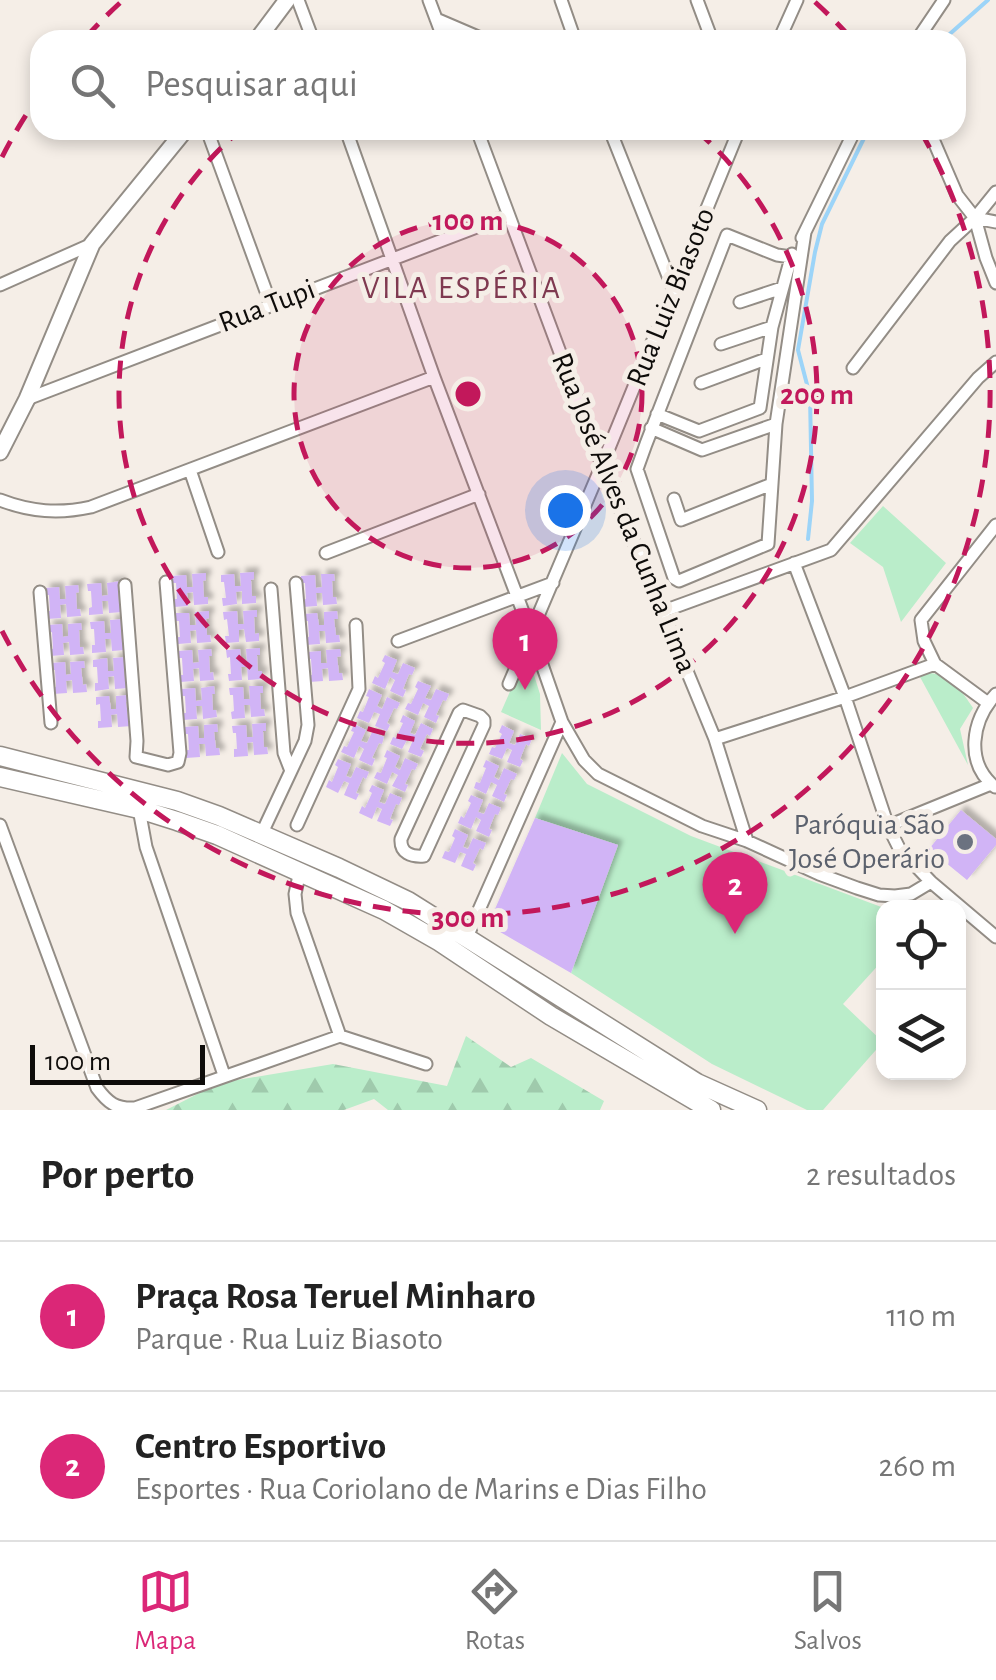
<!DOCTYPE html>
<html lang="pt">
<meta charset="utf-8">
<style>
:root{--surface:#fff;--page:#f6f6f6;--text:#222;--muted:#767676;--line:#e0e0e0;--accent:#db2777}
body{margin:0;font-family:"Alegreya Sans",sans-serif;background:var(--page);color:var(--text)}
.controls{position:absolute;right:30px;bottom:30px;display:grid;overflow:hidden;border-radius:20px;box-shadow:0 5px 15px #0003}
.controls button{width:90px;height:90px;display:grid;place-items:center;padding:0;border:0;border-bottom:2px solid var(--line);background:var(--surface);color:var(--text);font:50px sans-serif}
.scale{position:absolute;left:30px;bottom:25px;width:175px;box-sizing:border-box;padding-left:10px;border:5px solid #0e0c0a;border-top:0;font-size:28px;line-height:35px;white-space:nowrap;color:#0e0c0a;-webkit-text-stroke:8px #f5eee7;paint-order:stroke}
.you{position:absolute;left:565px;top:510px;width:35px;height:35px;margin:-25px;border:8px solid #fff;border-radius:50%;background:#1a73e8;box-shadow:0 0 0 15px #1a73e833}
.badge{display:grid;place-items:center;width:65px;height:65px;border-radius:50%;background:var(--accent);color:#fff;font-size:32px;font-weight:700}
.pin{position:absolute;translate:-50% -82px;filter:drop-shadow(0 2px 5px #0008)}
.pin::after{content:'';position:absolute;top:52px;width:35px;height:30px;background:inherit;clip-path:polygon(0 0,100% 0,50% 100%)}
.list{margin:0;padding:0;list-style:none}
h2{display:flex;justify-content:space-between;align-items:center;height:130px;margin:0;padding:0 40px;font-size:42px}
h2 small{font-size:32px;font-weight:400;color:var(--muted)}
.list li{display:grid;grid-template-columns:65px 1fr auto;gap:30px;align-items:center;box-sizing:border-box;height:150px;padding:0 40px;border-top:2px solid var(--line)}
.list b{display:block;font-size:38px;white-space:nowrap}
.list p{margin:0;font-size:32px;white-space:nowrap;color:var(--muted)}
.list em{font-size:32px;font-style:normal;color:var(--muted)}
.icon{flex:none;width:55px;height:55px;fill:none;stroke:currentColor;stroke-width:2;stroke-linecap:round;stroke-linejoin:round}
.map{position:relative;flex:none;width:996px;height:1110px;overflow:hidden}
.search{position:absolute;background:var(--surface);box-shadow:0 5px 15px #0003;left:30px;right:30px;top:30px;height:110px;display:flex;align-items:center;gap:25px;box-sizing:border-box;padding:0 35px;border-radius:30px;color:var(--muted);font-size:38px}
.sheet{height:430px;background:var(--surface)}
nav{display:flex;justify-content:space-around;align-items:center;box-sizing:border-box;height:140px;border-top:2px solid var(--line);background:var(--surface);font-size:28px;color:var(--muted)}
nav a{display:grid;justify-items:center;gap:5px}
nav .on{color:var(--accent)}
.map>svg:first-child{display:block}
.forest{fill:url(#forest-firs)}
.park{fill:#baedca}
.lines{fill:none;stroke-linecap:round;stroke-linejoin:round}
.stream{stroke:#9cd4f8;stroke-width:4}
.building{fill:#d1b4f6;filter:url(#shadow)}
.minor-casing{stroke:#938d86;stroke-width:15}
.secondary-casing{stroke:#938d86;stroke-width:19}
.primary-casing{stroke:#938d86;stroke-width:21}
.minor{stroke:#fff;stroke-width:11}
.secondary{stroke:#fff;stroke-width:15}
.primary{stroke:#fff;stroke-width:18}
.ring{fill:none;stroke:#c2185b;stroke-width:5;stroke-dasharray:18 12}
.worship-dot{fill:#6b7280;stroke:#f5eee7;stroke-width:4}
.labels{text-anchor:middle;dominant-baseline:central;stroke-width:10;stroke-linejoin:round;paint-order:stroke}
.street-label{font-size:30px;fill:#0e0c0a;stroke:#f5eee7}
.worship-label{font-size:30px;fill:#5b616d;stroke:#f5eee7;text-anchor:end}
.neighbourhood-label{font-size:32px;letter-spacing:2.5px;fill:#7f3950;stroke:#f5eee7}
.centre{fill:#c2185b;stroke:#f5eee7;stroke-width:5}
.ring-label{font-size:30px;text-anchor:middle;font-weight:bold;fill:#c2185b;stroke:#f5eee7;stroke-width:10;stroke-linejoin:round;paint-order:stroke}
</style>
<div class="map">
<svg width="996" height="1110" viewBox="0 0 996 1110">
<defs>
<pattern id="forest-firs" width="22" height="20" patternUnits="userSpaceOnUse" patternTransform="scale(2.5)"><rect width="22" height="20" fill="#baedca"/><path d="M5 1l3.5 6h-7zM16 11l3.5 6h-7z" fill="#9fcaac"/></pattern>
<filter id="shadow"><feDropShadow dx="5" dy="-5" stdDeviation="2.5" flood-color="#0004"/></filter>
</defs>
<rect width="100%" height="100%" fill="#f5eee7"/>
<!-- forest -->
<path class="forest" d="M466,1036L511,1067L531,1058L604,1101L600,1110H388L374,1099L344,1110H166L219,1083L333,1064L447,1086Z"/>
<!-- park -->
<path class="park" d="M883,506L946,563L901,622L883,567L850,543Z
M527,653L540,694L541,730L501,712Z
M928,673C950,674 962,691 973,708L960,729L968,765L920,677Z
M562,753L587,784L691,836L884,908L883,960L843,1004L883,1042L823,1110H807L712,1064L571,973L618,845L535,818Z"/>
<g class="lines">
<!-- stream -->
<path class="stream" d="M943,40L988,0
M808,539L812,501L810,396L798,350L815,252L822,224L868,130"/>
</g>
<!-- building -->
<path class="building" d="M254,572V579L251,580L252,596H256V603L242,604V591L236,592L237,604L223,606L222,598H226L224,582H221V575L234,574L235,586H241L240,573Z
M206,573V580L203,581L204,597H208V604L194,605L193,592L187,593L188,606L174,607V599H177L176,583H173L172,576L186,575L187,587H193L192,574Z
M321,574H334L335,581H332L333,597H336L337,604L323,605L322,593H316L317,606L303,607V600L306,599L305,583H301V576L315,575L316,588L322,587Z
M121,581V589H118L119,605H122L123,612L109,613L108,601H102L103,614L89,615V608L92,607L91,591H88L87,584L101,583L102,596L108,595L107,583Z
M78,585L79,592L76,593L77,609H80L81,616L67,617L66,604L60,605L61,618L47,619V611H50L49,595H45V588L59,587L60,599H66L65,586Z
M257,610V617H254L255,634L259,633V641L246,642L244,629L239,630V642L226,643L225,636H229L227,619L224,620L223,612L237,611L238,624H244L243,611Z
M209,611V618L206,619L207,635H210L211,642L197,643L196,630L190,631L191,643L178,644L177,637H180L179,621H176L175,613H189L190,625H196L195,612Z
M337,611L338,619H334L336,635H339L340,642L326,643L325,631H319L320,644L306,645V637H309L308,621H304V614L317,613L319,625H324V612Z
M123,619L124,626L121,627L122,643H125L126,650L112,651L111,639H105L106,652L92,653V645H95L94,629H91L90,622L104,621L105,633H111L110,620Z
M81,623L82,630H79L80,647H83L84,654L70,655L69,642L63,643L64,655L50,656V649H53L52,632L48,633V625L62,624L63,637L68,636V624Z
M260,648V655H257L258,671H262V679L248,680L247,667H241L242,680L229,681L228,674H231L230,657L227,658L226,650L240,649L241,662L247,661L246,649Z
M211,649L212,656H209L210,673L213,672L214,680L200,681L199,668L193,669L194,681L180,682V675H183L182,658H179L178,651L192,650L193,663L199,662L198,650Z
M340,649L341,656L337,657L339,673H342L343,680L329,681L328,668L322,669L323,681L309,682V675H312L311,659H307V652L321,651V663H327L326,650Z
M385,655L397,660L392,672L398,674L403,663L415,668L412,675L409,674L403,689L406,690L403,697L390,691L395,680L390,677L385,689L372,683L375,676L378,678L385,663L382,661Z
M126,657L127,664L124,665L125,681H128L129,688L115,689L114,676L108,677L109,689L95,691V683H98L97,667H93V660L107,658L108,671H114L113,658Z
M84,661L85,668H81L83,685L86,684L87,692L73,693L72,680L66,681L67,693L53,694V687H56L55,670H51V663L65,662L66,675L71,674L70,662Z
M418,681L431,686L425,698L431,700L436,689L449,694L446,701L443,700L436,715L439,716L436,723L424,717L429,706L423,703L418,715L405,709L408,703L411,704L418,689L415,687Z
M214,686L215,694H212L213,710H216L217,717L203,719L202,706H196L197,719L183,720V713H186L185,696H181V689L195,688L196,701L202,700L201,688Z
M249,686H263V693H260L261,709H264L265,716L251,717L250,705H244L245,718L232,719L231,712L234,711L233,695H230L229,688L243,687L244,699H250Z
M369,689L382,695L377,706L382,709L387,697L400,703L397,709L394,708L387,723L390,725L387,731L375,726L380,714L374,712L369,723L357,718L360,711L363,712L369,697L366,696Z
M129,695L130,702H126L128,719L131,718L132,726L118,727L117,714L111,715L112,727L98,728V721H101L100,704L96,705V697L109,696L111,709H116V696Z
M403,715L415,721L410,733L415,735L421,723L433,729L430,736L427,734L420,749L424,751L421,757L408,752L413,740L408,738L402,749L390,744L393,737L396,738L403,723L400,722Z
M266,723V731H263L264,747H267L268,754L254,755L253,742L247,743L248,756L234,757V749H237L236,733H233L232,726L246,725L247,737H253L252,724Z
M217,724L218,732H214L216,748H219L220,755L206,756L205,744H199L200,757L186,758V750H189L188,734H184V727L198,726L199,738H204V725Z
M354,724L366,730L361,741L367,743L372,732L384,737L382,744L379,743L372,758L375,759L372,766L359,760L364,749L359,746L354,758L341,752L344,746L347,747L354,732L351,731Z
M502,725L514,731L509,743L515,745L520,734L532,739L529,746L526,744L520,759L523,761L520,767L507,762L512,750L507,748L502,759L489,754L492,747L495,748L502,734L499,732Z
M387,750L400,756L395,767L400,770L405,758L418,764L415,770L412,769L405,784L408,785L405,792L392,786L398,775L392,772L387,784L374,778L377,772L381,773L387,758L384,757Z
M338,759L351,764L346,776L351,778L356,767L369,772L366,779L363,777L356,793L359,794L356,800L344,795L349,783L344,781L338,793L326,787L329,780L332,782L338,767L335,765Z
M486,760L499,766L494,777L499,780L504,768L517,774L514,780L511,779L504,794L507,795L504,802L492,796L497,785L491,782L486,794L474,788L476,782L480,783L486,768L483,767Z
M372,785L384,790L379,802L385,804L390,793L402,798L399,805L396,804L390,819L393,820L390,826L377,821L382,809L377,807L372,819L359,813L362,806L365,808L372,793L369,791Z
M471,795L483,800L478,812L484,814L489,803L501,808L498,815L495,814L489,829L492,830L489,837L476,831L481,820L476,817L471,829L458,823L461,816L464,818L471,803L468,801Z
M961,810L996,839V845L967,880L929,849Z
M535,818L618,845L571,973L488,925Z
M455,829L468,835L463,847L468,849L473,838L486,843L483,850L480,848L473,863L476,865L473,871L461,866L466,854L460,852L455,863L442,858L445,851L449,852L455,838L452,836Z"/>
<g class="lines">
<!-- minor casing -->
<g class="minor-casing">
<path id="minor" d="M298,0L313,40
M429,0L444,40
M561,0L575,40
M697,0L712,40
M436,19L485,40
M779,40L797,0
M917,40L944,0
M207,130L271,305
M346,130L434,377L531,633L562,722L584,760L598,774L702,826L747,841L819,874L857,888L879,895L895,896L911,894L931,882
M477,130L602,465L715,739L747,841
M610,130L674,291
M929,130L957,195L975,218L986,258L996,283
M975,218L996,222
M802,238L855,130
M791,257L777,255L727,235L646,444L637,469L674,578L679,581L768,544L776,424L805,232
M0,285L92,244
M740,302L782,288
M721,344L772,327
M853,368L950,241L975,218L996,192
M701,383L766,359
M27,399L508,215
M760,408L772,327L792,254
M657,414L699,431L760,408
M651,428L702,450L776,424
M190,470L218,552
M674,499L681,520L772,484
M0,500C31,512 59,514 91,507L434,377
M326,553L479,494
M794,563L845,697L888,826L899,848L931,882L996,937
M125,585L137,741L136,757L168,765L178,762L180,753L166,582
M271,589L284,753L291,771L305,741L308,725L296,583
M40,592L51,723
M661,612L831,550L978,378L996,362
M398,641L553,583
M509,684L602,465L739,130
M988,703L935,664L924,641L921,620L996,525
M463,710L480,716L484,720V725L424,856C411,857 400,853 401,839L459,713Z
M715,739L845,697L935,664
M995,787C965,763 971,721 996,694
M139,809L146,847L224,1075
M0,825L97,1088C108,1103 116,1109 135,1108L340,1036L426,1064
M297,825L359,689L356,625
M888,826L991,784
M261,835L291,771
M300,871L295,894L297,913L340,1036
M467,937L562,722"/>
</g>
<!-- secondary casing -->
<g class="secondary-casing">
<path id="secondary" d="M257,40L287,0
M0,452L27,399L92,244L185,130"/>
</g>
<!-- primary casing -->
<g class="primary-casing">
<path id="primary" d="M0,756L177,801L219,816L339,868L408,901L697,1083L757,1110
M0,777L139,809L177,821L217,835L384,910L440,942L551,1016L711,1110"/>
</g>
<!-- minor -->
<use href="#minor" class="minor"/>
<!-- secondary -->
<use href="#secondary" class="secondary"/>
<!-- primary -->
<use href="#primary" class="primary"/>
</g>
<!-- distance rings -->
<circle cx="468" cy="394" r="174" fill="#c2185b" fill-opacity=".12"/>
<g class="ring">
<circle cx="468" cy="394" r="174"/>
<path d="M697 131A349 349 0 1 1 239 131"/>
<path d="M2 157A523 523 0 0 1 40 94M86 37A523 523 0 0 1 121 2M815 2A523 523 0 0 1 850 37M921 132A523 523 0 1 1 2 631"/>
</g>
<!-- markers -->
<circle class="worship-dot" cx="965" cy="842" r="10"/>
<g class="labels">
<!-- street labels -->
<g class="street-label">
<text transform="translate(671 297) rotate(-68)">Rua Luiz Biasoto</text>
<text transform="translate(267 306) rotate(-21)">Rua Tupi</text>
<text transform="translate(624 513) rotate(68)">Rua José Alves da Cunha Lima</text>
</g>
<!-- worship labels -->
<g class="worship-label">
<text x="945" y="825">Paróquia São<tspan x="945" dy="34">José Operário</tspan></text>
</g>
<!-- neighbourhood labels -->
<g class="neighbourhood-label">
<text x="462" y="288">VILA ESPÉRIA</text>
</g>
</g>
<circle cx="468" cy="394" r="15" class="centre"/>
<g class="ring-label">
<text x="468" y="230">100 m</text>
<text x="817" y="404">200 m</text>
<text x="468" y="927">300 m</text>
</g>
</svg>
<div class="controls">
<button><svg class="icon" aria-label="locate" viewBox="0 0 24 24"><circle cx="12" cy="12" r="6"/><path d="M12 2v4M12 18v4M2 12h4M18 12h4"/></svg></button>
<button><svg class="icon" aria-label="layers" viewBox="0 0 24 24"><path d="M12 4l9 5-9 5-9-5zM3 14l9 5 9-5"/></svg></button>
</div>
<div class="scale">100 m</div>
<div class="you"></div>
<div class="pin badge" style="left:525px;top:690px">1</div>
<div class="pin badge" style="left:735px;top:934px">2</div>
<div class="search"><svg class="icon" aria-label="search" viewBox="0 0 24 24"><circle cx="10" cy="10" r="6"/><path d="M15 15l6 6"/></svg>Pesquisar aqui</div>
</div>
<section class="sheet">
<h2>Por perto<small>2 resultados</small></h2>
<ul class="list">
<li><span class="badge">1</span><div><b>Praça Rosa Teruel Minharo</b><p>Parque · Rua Luiz Biasoto</p></div><em>110 m</em></li>
<li><span class="badge">2</span><div><b>Centro Esportivo</b><p>Esportes · Rua Coriolano de Marins e Dias Filho</p></div><em>260 m</em></li>
</ul>
</section>
<nav>
<a class="on"><svg class="icon" aria-label="map" viewBox="0 0 24 24"><path d="M3 6l6-2 6 2 6-2v14l-6 2-6-2-6 2zM9 4v14M15 6v14"/></svg>Mapa</a>
<a><svg class="icon" aria-label="directions" viewBox="0 0 24 24"><path d="M12 3l9 9-9 9-9-9zM9 14v-3h6M13 9l2 2-2 2"/></svg>Rotas</a>
<a><svg class="icon" aria-label="saved" viewBox="0 0 24 24"><path d="M7 4h10v16l-5-4-5 4z"/></svg>Salvos</a>
</nav>
